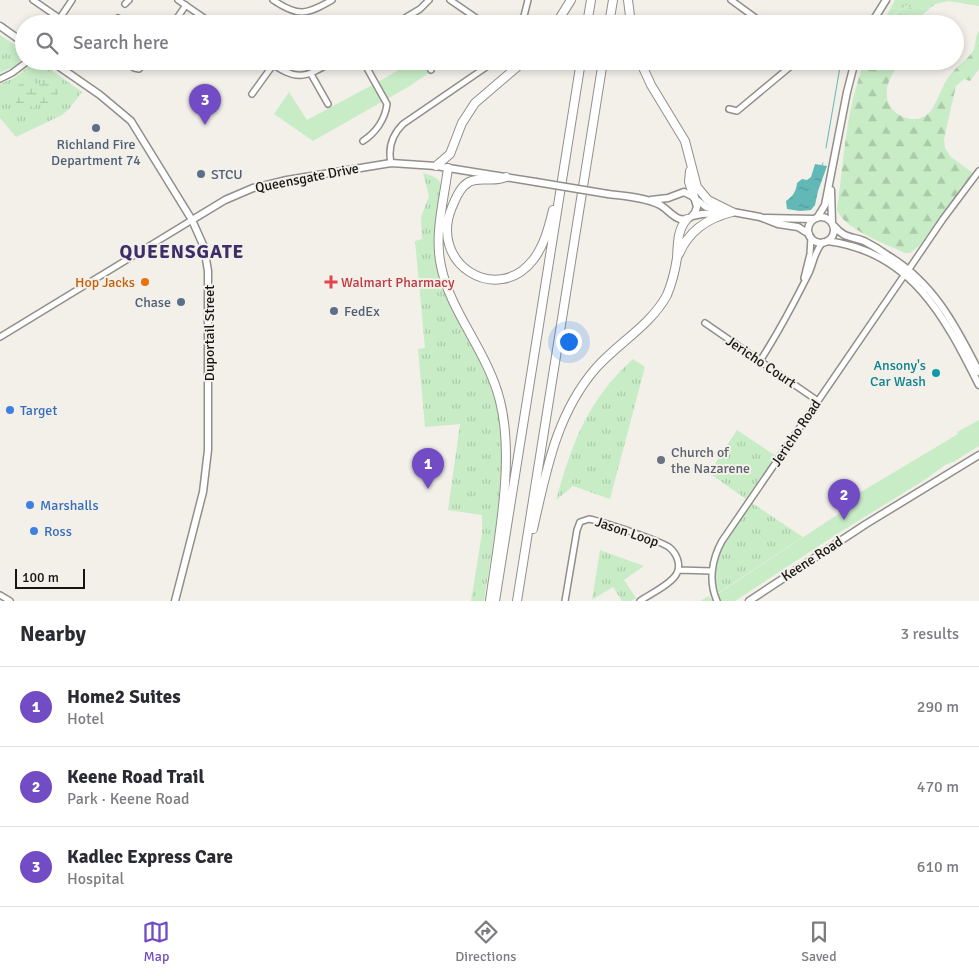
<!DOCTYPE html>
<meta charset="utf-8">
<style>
:root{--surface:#fff;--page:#f2f2f3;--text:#2b2b33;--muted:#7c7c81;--line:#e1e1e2;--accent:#714cc5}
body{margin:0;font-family:Signika,sans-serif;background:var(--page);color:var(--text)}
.scale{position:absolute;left:15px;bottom:12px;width:70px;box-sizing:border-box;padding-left:5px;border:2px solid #161513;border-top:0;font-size:14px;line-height:18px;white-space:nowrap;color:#161513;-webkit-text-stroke:4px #f3f0ea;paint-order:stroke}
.you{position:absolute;left:568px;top:341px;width:18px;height:18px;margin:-12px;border:4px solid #fff;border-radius:50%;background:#1a73e8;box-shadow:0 0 0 8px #1a73e833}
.badge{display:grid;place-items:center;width:32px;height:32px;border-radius:50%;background:var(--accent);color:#fff;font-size:16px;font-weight:700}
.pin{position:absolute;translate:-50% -41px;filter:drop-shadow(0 1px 2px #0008)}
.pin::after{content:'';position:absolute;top:26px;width:18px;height:15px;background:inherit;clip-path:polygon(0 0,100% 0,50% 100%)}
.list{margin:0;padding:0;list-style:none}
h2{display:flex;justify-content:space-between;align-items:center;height:65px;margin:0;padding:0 20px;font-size:21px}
h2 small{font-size:16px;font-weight:400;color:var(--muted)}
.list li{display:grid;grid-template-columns:32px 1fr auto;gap:15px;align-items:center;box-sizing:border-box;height:80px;padding:0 20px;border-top:1px solid var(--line)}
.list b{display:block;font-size:19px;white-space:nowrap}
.list p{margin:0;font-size:16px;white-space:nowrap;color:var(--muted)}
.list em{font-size:16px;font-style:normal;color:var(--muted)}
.icon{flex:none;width:28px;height:28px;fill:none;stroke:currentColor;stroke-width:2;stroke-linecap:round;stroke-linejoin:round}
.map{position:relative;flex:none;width:979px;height:601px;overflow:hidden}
.search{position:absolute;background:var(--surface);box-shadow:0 2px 8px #0003;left:15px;right:15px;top:15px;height:55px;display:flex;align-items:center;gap:12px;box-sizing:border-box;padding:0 18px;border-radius:28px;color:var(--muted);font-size:19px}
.sheet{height:305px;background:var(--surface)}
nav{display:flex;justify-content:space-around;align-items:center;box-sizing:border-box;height:70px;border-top:1px solid var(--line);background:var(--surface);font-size:14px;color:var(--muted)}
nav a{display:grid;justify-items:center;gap:2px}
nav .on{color:var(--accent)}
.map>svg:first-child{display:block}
.grass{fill:url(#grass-tufts)}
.forest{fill:url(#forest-firs)}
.wetland{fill:url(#wetland-marsh)}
.park{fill:#c8ecc6}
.water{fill:url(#water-ripples)}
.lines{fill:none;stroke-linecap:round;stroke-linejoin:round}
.stream{stroke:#62b7b7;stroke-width:1}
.minor-casing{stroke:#928f8a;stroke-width:8}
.major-casing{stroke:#928f8a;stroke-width:9}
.highway-casing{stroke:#928f8a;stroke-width:10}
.minor{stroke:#fff;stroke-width:5}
.major{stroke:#fff;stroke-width:6}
.highway{stroke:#fff;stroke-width:8}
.major-bridge-casing{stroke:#928f8a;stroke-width:9;stroke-linecap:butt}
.major-bridge{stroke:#fff;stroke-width:6}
.service-dot{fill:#5c6f8a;stroke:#f3f0ea;stroke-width:2}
.food-dot{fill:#e8710a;stroke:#f3f0ea;stroke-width:2}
.health-dot{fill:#e0444e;stroke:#f3f0ea;stroke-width:2}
.culture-dot{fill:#0f9aa8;stroke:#f3f0ea;stroke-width:2}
.shop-dot{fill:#3f7fe0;stroke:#f3f0ea;stroke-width:2}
.worship-dot{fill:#6b7280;stroke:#f3f0ea;stroke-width:2}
.labels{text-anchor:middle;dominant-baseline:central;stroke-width:4;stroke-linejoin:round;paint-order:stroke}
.service-label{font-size:14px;fill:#4e5e75;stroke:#f3f0ea;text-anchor:start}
.street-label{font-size:14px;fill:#161513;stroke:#f3f0ea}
.food-label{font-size:14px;fill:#c56008;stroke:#f3f0ea;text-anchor:end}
.health-label{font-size:14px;fill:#be3a42;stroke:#f3f0ea;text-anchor:start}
.culture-label{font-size:14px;fill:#0d838f;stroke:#f3f0ea;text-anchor:end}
.shop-label{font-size:14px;fill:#366cbe;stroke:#f3f0ea;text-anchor:start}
.worship-label{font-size:14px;fill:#5b616d;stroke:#f3f0ea;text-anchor:start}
.district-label{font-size:19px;font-weight:bold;letter-spacing:1px;fill:#3d2d68;stroke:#f3f0ea}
</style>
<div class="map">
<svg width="979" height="601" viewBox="0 0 979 601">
<defs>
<pattern id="grass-tufts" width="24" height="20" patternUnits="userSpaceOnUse" patternTransform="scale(1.25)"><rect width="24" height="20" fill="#c8ecc6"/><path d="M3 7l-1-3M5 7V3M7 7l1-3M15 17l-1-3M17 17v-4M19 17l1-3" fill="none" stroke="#abcaa9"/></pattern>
<pattern id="forest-firs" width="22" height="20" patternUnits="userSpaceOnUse" patternTransform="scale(1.25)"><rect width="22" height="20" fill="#c8ecc6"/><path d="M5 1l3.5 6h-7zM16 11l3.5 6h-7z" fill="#abcaa9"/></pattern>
<pattern id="wetland-marsh" width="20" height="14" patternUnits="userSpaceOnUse" patternTransform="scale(1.25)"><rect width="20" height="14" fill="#c8ecc6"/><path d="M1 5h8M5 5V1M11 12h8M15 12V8" fill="none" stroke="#abcaa9"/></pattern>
<pattern id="water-ripples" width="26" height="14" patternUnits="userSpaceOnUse" patternTransform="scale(1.25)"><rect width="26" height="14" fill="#62b7b7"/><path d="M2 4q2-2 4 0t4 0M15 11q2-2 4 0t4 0" fill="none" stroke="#549c9c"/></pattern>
</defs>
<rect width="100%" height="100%" fill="#f3f0ea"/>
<!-- grass -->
<path class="grass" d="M895,0H979V6L949,1L935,4L921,16L907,5L883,22Z
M0,35L21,49L23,53C22,64 10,69 0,73Z
M35,62H40L82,92L69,109L62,115L16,137L0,118V84L14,78Z
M423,173C429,175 439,177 441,185C443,192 437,209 436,218C434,234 433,251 437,267C446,308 474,341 489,380C515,447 494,532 484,601H471L482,533V515L448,510L460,424L425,427L418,349L425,348L415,241L422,239L421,217L429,196Z
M633,359L645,367L610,499L573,486L556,500C573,441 587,401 633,359Z
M737,430L776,456L746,499L709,473Z
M752,503L803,537L718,593C706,559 735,530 752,503Z
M600,550L644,566L624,580L636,598L631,601H622L613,587L592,600Z"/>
<!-- forest -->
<path class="forest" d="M907,5L921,16L914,24H882Z
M979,31V69L970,81L964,79L956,86L944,139L945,148L951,157L973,173L919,246L910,253H905C886,244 844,229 837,210C844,160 846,108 865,61H900C894,72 885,83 887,97C889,115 914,126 928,114C936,107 942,84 951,74C957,66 970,58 974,49C976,42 975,36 979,31Z"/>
<!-- wetland -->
<path class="wetland" d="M28,78H32C36,82 40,101 35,107C34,108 27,110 26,110L17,106L13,92L16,87Z
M43,79L59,91L57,96L46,104L40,103L39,85Z"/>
<!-- park -->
<path class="park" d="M413,61H447L408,87L313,141L274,114L289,92L307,120L387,77Z
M979,420V446L955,461L945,465L926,479L837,534L735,601H700L709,596L710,599L849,507L844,502L958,434L957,432Z"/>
<!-- water -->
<path class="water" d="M815,164L827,166L818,191L815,205L811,210L800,211L787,209L786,201C793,196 796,192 797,183L802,179L807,180L811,177Z"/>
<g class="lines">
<!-- stream -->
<path class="stream" d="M826,148L840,67
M822,165L823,163"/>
<!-- minor casing -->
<g class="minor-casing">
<path id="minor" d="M33,0L68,24
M178,0L213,24
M273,0C298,17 306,15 332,0
M450,0L485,24
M731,0L764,24
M125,4L129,0
M56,24L72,0
M114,24L118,18
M173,24L186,5
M395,24L420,9L429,0
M522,24L528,0
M123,61L134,68L139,69L147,61
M268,61C296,81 304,79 333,61
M426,61L431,70
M210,65L212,61
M311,74L328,104
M0,79L12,73L28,61
M252,94L273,65
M729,109L737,111L797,61
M363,141C375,133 385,120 387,104L363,61
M391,163C388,149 392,135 403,124L495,61
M909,269L943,219L979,171
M804,278L810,254L811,237
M705,323L818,401
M0,337L192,220
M760,361C778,333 794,303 809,273C814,262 814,252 823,242
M678,570L712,571
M0,595L10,601
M565,601L577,530L580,522L589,519C603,522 662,541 670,548C677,554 681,565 677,573C672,584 650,594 640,601
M717,601C708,581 712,559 722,541L905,274"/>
</g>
<!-- major casing -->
<g class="major-casing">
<path id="major" d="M871,24L886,0
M0,26L24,43
M51,61L100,95L131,121L192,220L204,247L208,271V450L203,492L175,601
M831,190L832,223
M608,194C624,196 643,197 658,204C666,207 672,217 680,219C689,221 695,215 697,207L694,197L684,192L668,198L651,200
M697,200L706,207L760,217L778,224L798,227L809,234
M692,216L702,214L723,213
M808 230a13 13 0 1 1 26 0a13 13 0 1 1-26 0Z
M765,218L814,219
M817,218L825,205L847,92L855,61
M192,220L225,200L253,188L287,180L391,163L436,166L536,182
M834,226C844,238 850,236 864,241C872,245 880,250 887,255C933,282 956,326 979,372
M827,241C911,251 945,317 979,385
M749,601L866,524L979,455"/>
</g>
<!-- highway casing -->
<g class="highway-casing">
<path id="highway" d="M628,0L631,24
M556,24L571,0
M587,24L591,0
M609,24L613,0
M640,61L651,85L685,141L697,187L708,200L732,212
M436,166L450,154L462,123L475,103L524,61
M448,168C444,200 434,234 441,266C450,312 488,352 500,401C515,460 498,541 490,601
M690,171L689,182L694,197
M506,177C494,183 480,176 469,182C460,187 456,198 452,207C428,264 497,306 533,260C544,246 549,227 553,210
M679,254C689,230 708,218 732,212
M533,529C546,472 556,414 596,368C618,343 651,325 667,295C672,283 675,271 677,258C678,244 677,230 687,219
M495,601L581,61
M517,601L603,61"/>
</g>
<!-- minor -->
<use href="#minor" class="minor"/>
<!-- major -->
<use href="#major" class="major"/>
<!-- highway -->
<use href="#highway" class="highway"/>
<!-- major-bridge casing -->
<g class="major-bridge-casing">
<path id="major-bridge" d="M536,182L608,194"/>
</g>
<!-- major-bridge -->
<use href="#major-bridge" class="major-bridge"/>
</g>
<!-- markers -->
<g class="service-dot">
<circle cx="96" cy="128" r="5"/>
<circle cx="201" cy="174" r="5"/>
<circle cx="181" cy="302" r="5"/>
<circle cx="334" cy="311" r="5"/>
</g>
<circle class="food-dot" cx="145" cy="282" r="5"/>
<path class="health-dot" d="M328.5 274.5h5v5h5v5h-5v5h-5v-5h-5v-5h5z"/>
<circle class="culture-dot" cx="936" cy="373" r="5"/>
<g class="shop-dot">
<circle cx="10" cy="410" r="5"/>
<circle cx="30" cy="505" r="5"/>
<circle cx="34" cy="531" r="5"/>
</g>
<circle class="worship-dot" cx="661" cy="460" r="5"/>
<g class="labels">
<!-- service labels -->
<g class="service-label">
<text x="96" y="144" text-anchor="middle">Richland Fire<tspan x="96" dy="16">Department 74</tspan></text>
<text x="211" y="174">STCU</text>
<text x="171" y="302" text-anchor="end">Chase</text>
<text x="344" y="311">FedEx</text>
</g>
<!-- street labels -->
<g class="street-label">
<text transform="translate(307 178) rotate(-11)">Queensgate Drive</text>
<text transform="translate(209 333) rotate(-90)">Duportail Street</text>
<text transform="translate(761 362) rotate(34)">Jericho Court</text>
<text transform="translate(796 433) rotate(-56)">Jericho Road</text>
<text transform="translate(627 532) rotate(19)">Jason Loop</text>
<text transform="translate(812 559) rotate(-33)">Keene Road</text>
</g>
<!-- food labels -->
<g class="food-label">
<text x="135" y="282">Hop Jacks</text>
</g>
<!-- health labels -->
<g class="health-label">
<text x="341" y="282">Walmart Pharmacy</text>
</g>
<!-- culture labels -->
<g class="culture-label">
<text x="926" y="365">Ansony's<tspan x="926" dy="16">Car Wash</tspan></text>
</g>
<!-- shop labels -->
<g class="shop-label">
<text x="20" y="410">Target</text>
<text x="40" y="505">Marshalls</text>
<text x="44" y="531">Ross</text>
</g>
<!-- worship labels -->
<g class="worship-label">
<text x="671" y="452">Church of<tspan x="671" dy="16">the Nazarene</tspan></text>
</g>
<!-- district labels -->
<g class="district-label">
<text x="182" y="252">QUEENSGATE</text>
</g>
</g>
</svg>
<div class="scale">100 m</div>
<div class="you"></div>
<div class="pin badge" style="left:428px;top:489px">1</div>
<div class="pin badge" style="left:844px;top:520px">2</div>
<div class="pin badge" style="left:205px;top:125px">3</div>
<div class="search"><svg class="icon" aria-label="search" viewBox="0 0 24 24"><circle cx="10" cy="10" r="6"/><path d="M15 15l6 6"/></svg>Search here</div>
</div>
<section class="sheet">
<h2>Nearby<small>3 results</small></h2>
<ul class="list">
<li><span class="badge">1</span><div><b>Home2 Suites</b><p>Hotel</p></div><em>290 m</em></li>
<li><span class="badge">2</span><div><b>Keene Road Trail</b><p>Park · Keene Road</p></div><em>470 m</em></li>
<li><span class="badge">3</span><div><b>Kadlec Express Care</b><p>Hospital</p></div><em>610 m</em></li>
</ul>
</section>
<nav>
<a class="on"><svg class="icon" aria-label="map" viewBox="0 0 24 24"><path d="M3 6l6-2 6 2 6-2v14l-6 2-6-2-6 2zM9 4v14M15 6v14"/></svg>Map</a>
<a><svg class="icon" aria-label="directions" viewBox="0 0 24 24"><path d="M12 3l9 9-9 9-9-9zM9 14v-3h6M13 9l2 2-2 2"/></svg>Directions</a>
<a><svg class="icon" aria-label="saved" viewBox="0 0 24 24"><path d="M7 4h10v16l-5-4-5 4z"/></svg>Saved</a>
</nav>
